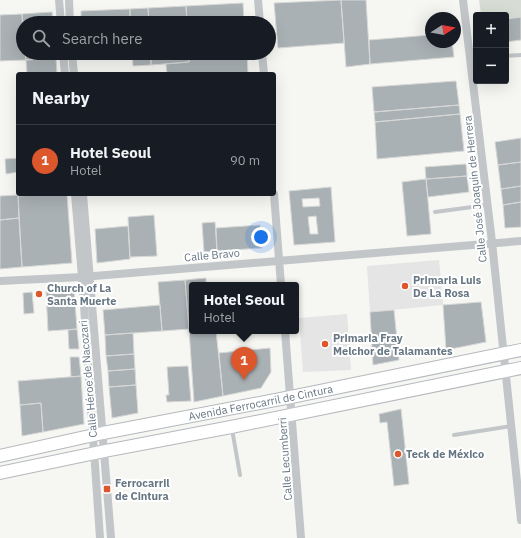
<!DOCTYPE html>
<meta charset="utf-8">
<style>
:root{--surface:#171b24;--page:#242831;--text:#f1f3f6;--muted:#9ea1a6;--line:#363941;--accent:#dd572c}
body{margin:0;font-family:"IBM Plex Sans",sans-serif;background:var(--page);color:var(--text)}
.controls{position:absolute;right:12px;top:12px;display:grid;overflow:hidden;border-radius:4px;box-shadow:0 4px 16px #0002}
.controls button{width:36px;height:36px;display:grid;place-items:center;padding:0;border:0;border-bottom:1px solid var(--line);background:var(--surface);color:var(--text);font:20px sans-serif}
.compass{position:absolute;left:425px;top:12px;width:36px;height:36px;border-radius:50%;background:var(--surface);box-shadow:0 4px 16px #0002;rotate:79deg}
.you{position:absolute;left:261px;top:237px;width:14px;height:14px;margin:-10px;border:3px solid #fff;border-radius:50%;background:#1a73e8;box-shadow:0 0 0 6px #1a73e833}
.badge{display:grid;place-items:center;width:26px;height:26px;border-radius:50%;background:var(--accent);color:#fff;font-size:13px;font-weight:700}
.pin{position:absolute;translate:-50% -33px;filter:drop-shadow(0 1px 2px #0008)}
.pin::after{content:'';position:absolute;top:21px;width:14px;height:12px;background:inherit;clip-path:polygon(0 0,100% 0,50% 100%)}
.popup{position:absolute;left:189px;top:282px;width:110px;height:52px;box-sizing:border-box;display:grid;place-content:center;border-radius:4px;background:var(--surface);filter:drop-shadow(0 1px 3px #0005);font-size:13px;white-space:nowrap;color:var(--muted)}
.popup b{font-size:15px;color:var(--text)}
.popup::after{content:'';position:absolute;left:50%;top:100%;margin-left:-8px;border:8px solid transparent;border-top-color:var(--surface)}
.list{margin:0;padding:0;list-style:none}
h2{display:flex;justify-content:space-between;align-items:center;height:52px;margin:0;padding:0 16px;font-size:17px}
h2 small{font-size:13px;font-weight:400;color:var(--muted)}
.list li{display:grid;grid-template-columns:26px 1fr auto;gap:12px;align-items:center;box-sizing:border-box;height:72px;padding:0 16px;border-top:1px solid var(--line)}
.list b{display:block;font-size:15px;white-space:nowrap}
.list p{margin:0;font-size:13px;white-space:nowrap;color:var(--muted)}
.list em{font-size:13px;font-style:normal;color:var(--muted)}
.icon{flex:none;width:22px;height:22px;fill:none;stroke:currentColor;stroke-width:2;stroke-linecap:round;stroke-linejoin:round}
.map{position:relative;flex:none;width:521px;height:538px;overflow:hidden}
.search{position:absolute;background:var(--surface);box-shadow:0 4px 16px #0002;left:16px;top:16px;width:260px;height:44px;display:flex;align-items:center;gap:10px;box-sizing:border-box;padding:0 14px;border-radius:22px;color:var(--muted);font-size:15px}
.panel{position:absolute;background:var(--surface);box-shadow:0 4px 16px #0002;left:16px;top:72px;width:260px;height:124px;border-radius:4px}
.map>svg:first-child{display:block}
.built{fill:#e4e5e4}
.green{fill:#d7ddd4}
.building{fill:#a9b1b5;stroke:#d8d8d6;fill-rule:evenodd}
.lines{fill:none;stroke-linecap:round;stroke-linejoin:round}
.secondary-casing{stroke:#b4b9bd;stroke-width:14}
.lane{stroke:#c2c6c9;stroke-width:4}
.street{stroke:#c2c6c9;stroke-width:8}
.secondary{stroke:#fff;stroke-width:12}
.poi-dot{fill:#dd572c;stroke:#fff;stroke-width:1.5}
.labels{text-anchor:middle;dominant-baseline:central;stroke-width:4;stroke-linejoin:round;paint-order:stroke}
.street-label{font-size:11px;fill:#667683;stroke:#fff}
.poi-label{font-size:11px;font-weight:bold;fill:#667683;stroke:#fff;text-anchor:start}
</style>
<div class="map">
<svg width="521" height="538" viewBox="0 0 521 538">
<rect width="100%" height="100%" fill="#f6f6f3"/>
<!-- built -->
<path class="built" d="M439,260L443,305L370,312L367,266Z
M347,314L351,370L303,372L299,318Z"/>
<!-- green -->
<path class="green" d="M479,0H521V17L506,19V15H481Z"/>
<!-- building -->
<path class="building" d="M341,0L344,43L278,48L274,3Z
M341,0H366L370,64L346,67Z
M243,3L244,23H187L186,6Z
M186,6L187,23H149L148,8Z
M148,8L149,23H130V9Z
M130,9V23H81V11Z
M52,12L53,23H23L22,14Z
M22,14L23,53H25L26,60L0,61V15Z
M521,17V40L506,42V19Z
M431,35V42H452L454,57L370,64L369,40Z
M25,53H56V58L26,60Z
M132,53H151V65L133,66Z
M151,53H189V62L151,65Z
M189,53H247L248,74H167L166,64L189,62Z
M56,58L57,74H27L26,60Z
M456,81L459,105L374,112L372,87Z
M459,105L460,114L375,122L374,112Z
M460,114L464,151L377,159L375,122Z
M521,138V162L498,165L495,142Z
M18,158V172L6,174L5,159Z
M521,162V186L501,189L498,165Z
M466,164L467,176L426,179L425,167Z
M467,176L469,192L428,197L426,179Z
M426,179L431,234L407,236L402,182Z
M521,186V202L503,205L501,189Z
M331,187L335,242L294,245L289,191ZM319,198L320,206L303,207L302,199ZM316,216L318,234H310L308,217Z
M50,194H67L72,263L22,267L18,196Z
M18,195L19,218L0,220V196Z
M521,202V227L505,228L503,205Z
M154,215L157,256L130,257L128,217Z
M19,218L22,267L0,269V220Z
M215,222L217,251L204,252L202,223Z
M260,225L262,248L217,251L216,228Z
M128,226L130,259L97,263L95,229Z
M206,278V285H192V329H189L185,280Z
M185,280L189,329L162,331L158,282Z
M74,289L77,329L48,331L46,291Z
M32,292L34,313L24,314L23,293Z
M481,302L486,342L446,350L443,305Z
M160,305L162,331L105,335L103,310Z
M394,310L399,360L373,365L370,312Z
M77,329L79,349H69L68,330Z
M189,329H192V331H216L223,396L194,402Z
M133,333L134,354L106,356L105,335Z
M270,348L271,372L261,388L223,396L219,353Z
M134,354L135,369L108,371L106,356Z
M70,357H79L81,376L71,377Z
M188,366L191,401L167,402L166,395H169L167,367Z
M135,369L136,385L109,387L108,371Z
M81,376L84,424L43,432L41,403L20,405L18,381Z
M136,385L138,413L112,418L109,387Z
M41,403L43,432L22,436L20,405Z
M401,409L409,484L394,486L387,422L380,423L379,414Z"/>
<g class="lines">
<!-- secondary casing -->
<g class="secondary-casing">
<g id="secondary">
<path id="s1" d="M0,456L103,433L291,397L521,350"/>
<path d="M0,473L105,451L231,427L521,368"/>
</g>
</g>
<!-- lane -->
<path class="lane" d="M506,56L521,55
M435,212L487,205
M232,429L240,475
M454,435L511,426"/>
<!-- street -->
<path class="street" d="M59,0L61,23
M69,0L70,23
M258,0L260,23
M463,0L492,242L521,520
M63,53L65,74
M72,53L74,74
M262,53L264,74
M75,194L82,277L100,538
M83,194L111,538
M274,194L281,285
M0,281L82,277L521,241
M285,331L301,538"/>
<!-- secondary -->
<use href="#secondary" class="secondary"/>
</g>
<!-- markers -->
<g class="poi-dot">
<circle cx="405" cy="286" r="4"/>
<circle cx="39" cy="294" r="4"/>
<circle cx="325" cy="344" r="4"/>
<circle cx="398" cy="454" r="4"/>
<rect x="103" y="485" width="8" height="8" rx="2"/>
</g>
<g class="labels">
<!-- street labels -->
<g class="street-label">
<text transform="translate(475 189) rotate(-96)">Calle José Joaquín de Herrera</text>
<text transform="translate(212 255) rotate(-5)">Calle Bravo</text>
<text transform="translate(88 379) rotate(-95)">Calle Héroe de Nacozari</text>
<text stroke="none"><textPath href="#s1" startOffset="266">Avenida Ferrocarril de Cintura</textPath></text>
<text transform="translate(285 459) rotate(-94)">Calle Lecumberri</text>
</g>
<!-- poi labels -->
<g class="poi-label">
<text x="413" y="280">Primaria Luis<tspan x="413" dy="13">De La Rosa</tspan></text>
<text x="47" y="288">Church of La<tspan x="47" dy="13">Santa Muerte</tspan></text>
<text x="333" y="338">Primaria Fray<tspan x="333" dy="13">Melchor de Talamantes</tspan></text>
<text x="406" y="454">Teck de México</text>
<text x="115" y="483">Ferrocarril<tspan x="115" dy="13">de Cintura</tspan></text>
</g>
</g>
</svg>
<div class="controls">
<button>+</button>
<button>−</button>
</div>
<svg class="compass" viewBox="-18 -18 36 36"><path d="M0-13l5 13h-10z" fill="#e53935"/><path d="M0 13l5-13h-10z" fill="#9ea1a6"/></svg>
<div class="you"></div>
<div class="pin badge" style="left:244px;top:380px">1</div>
<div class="popup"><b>Hotel Seoul</b>Hotel</div>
<div class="search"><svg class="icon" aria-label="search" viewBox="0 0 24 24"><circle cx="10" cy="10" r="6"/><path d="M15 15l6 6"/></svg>Search here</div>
<section class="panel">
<h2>Nearby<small></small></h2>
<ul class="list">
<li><span class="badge">1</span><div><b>Hotel Seoul</b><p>Hotel</p></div><em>90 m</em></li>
</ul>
</section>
</div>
